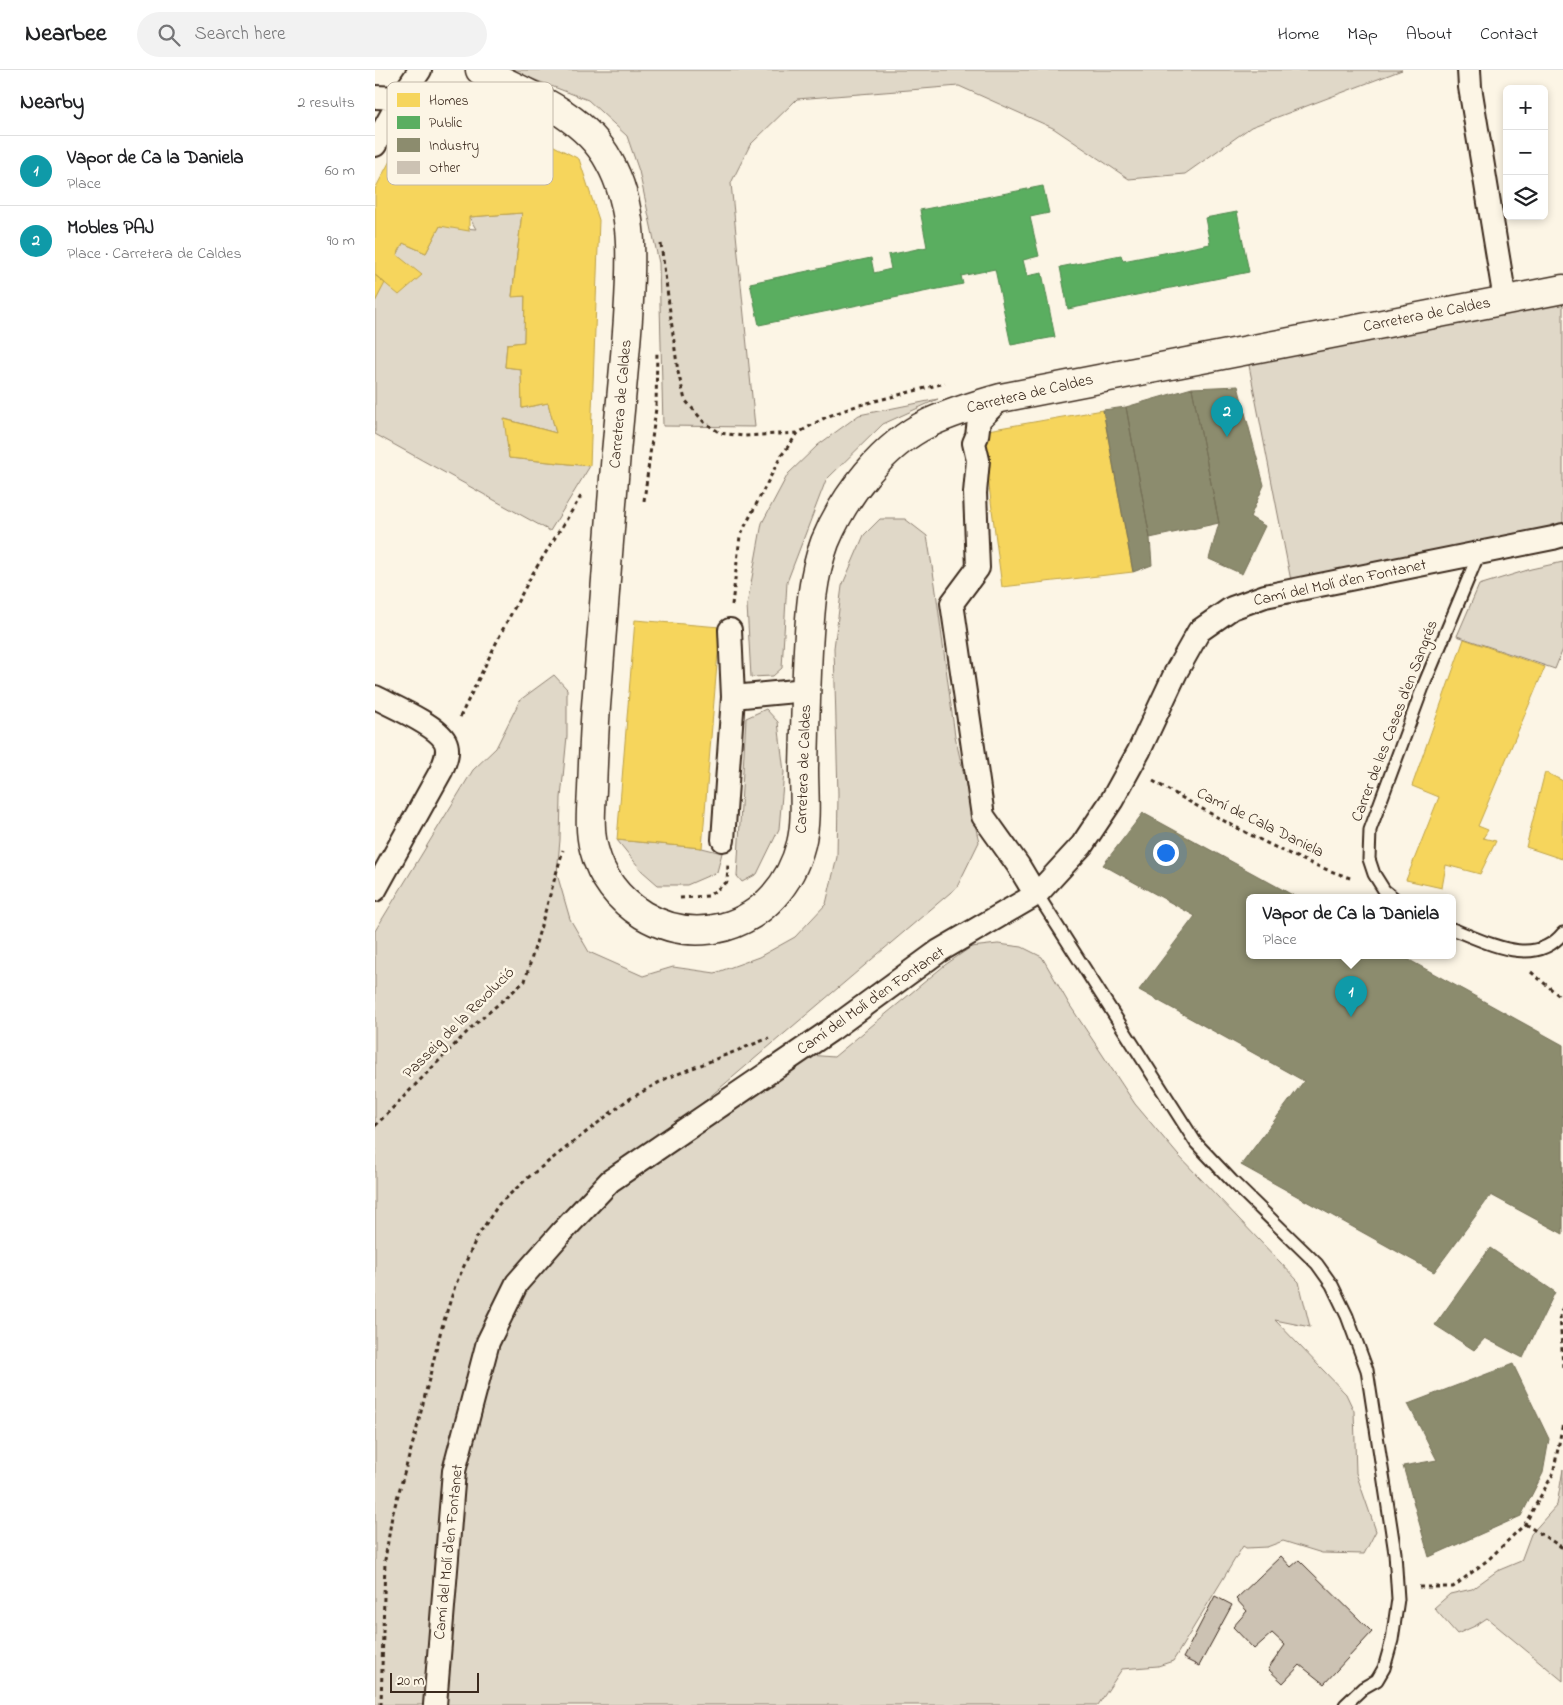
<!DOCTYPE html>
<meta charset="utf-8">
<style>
:root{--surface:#fff;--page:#f2f2f2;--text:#202124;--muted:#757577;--line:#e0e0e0;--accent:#d1495b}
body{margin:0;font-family:"Indie Flower",sans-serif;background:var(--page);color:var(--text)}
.controls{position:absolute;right:15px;top:15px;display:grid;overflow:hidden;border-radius:8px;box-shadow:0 2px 8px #0003}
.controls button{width:45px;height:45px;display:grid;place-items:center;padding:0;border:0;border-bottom:1px solid var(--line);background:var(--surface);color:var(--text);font:25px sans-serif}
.scale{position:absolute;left:15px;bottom:12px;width:89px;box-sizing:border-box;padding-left:5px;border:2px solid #3b2a1e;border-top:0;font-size:14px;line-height:18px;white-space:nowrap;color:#3b2a1e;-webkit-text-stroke:4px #fcf5e5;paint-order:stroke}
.you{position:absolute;left:790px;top:782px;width:18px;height:18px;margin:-12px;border:4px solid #fff;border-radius:50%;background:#1a73e8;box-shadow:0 0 0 8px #1a73e833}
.badge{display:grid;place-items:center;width:32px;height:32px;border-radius:50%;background:var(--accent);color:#fff;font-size:16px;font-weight:700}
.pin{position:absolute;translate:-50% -41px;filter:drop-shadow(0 1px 2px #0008)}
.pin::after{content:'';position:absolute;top:26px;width:18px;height:15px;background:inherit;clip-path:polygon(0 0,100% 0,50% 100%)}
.popup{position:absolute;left:871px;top:824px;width:210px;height:65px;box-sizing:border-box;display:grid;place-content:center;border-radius:8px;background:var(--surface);filter:drop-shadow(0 1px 4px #0005);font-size:16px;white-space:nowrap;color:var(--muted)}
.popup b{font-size:19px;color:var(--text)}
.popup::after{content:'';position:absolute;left:50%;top:100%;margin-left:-10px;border:10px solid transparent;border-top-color:var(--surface)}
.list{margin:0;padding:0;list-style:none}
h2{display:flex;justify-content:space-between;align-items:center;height:65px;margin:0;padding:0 20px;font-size:21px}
h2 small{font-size:16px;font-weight:400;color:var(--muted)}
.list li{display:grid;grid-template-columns:32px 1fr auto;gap:15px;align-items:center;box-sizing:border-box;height:70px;padding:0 20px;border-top:1px solid var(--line)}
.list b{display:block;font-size:19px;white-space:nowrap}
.list p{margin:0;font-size:16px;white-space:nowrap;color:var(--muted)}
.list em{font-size:16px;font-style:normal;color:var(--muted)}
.icon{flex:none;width:28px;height:28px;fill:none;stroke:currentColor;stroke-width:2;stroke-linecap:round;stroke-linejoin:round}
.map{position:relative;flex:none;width:1188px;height:1635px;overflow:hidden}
header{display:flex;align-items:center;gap:30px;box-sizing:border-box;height:70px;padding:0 25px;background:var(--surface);border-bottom:1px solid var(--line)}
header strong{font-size:24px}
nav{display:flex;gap:28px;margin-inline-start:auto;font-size:18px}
.search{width:350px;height:45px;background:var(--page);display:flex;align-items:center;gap:12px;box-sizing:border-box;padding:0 18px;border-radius:28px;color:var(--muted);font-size:19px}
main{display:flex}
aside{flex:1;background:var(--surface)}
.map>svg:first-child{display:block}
.green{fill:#e0d8c8;stroke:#8e8173}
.homes{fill:#f6d55c;stroke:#bea249}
.public{fill:#5aae61;stroke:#51864d}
.industry{fill:#8c8c6e;stroke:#746f56}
.building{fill:#ccc2b3;stroke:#3b2a1e}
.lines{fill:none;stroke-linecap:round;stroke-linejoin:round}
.lane-casing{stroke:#3b2a1e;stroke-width:15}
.street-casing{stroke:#3b2a1e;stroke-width:26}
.secondary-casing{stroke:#3b2a1e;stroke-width:31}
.path{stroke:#3b2a1e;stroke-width:3;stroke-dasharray:4 4;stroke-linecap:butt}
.lane{stroke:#fcf5e5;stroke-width:11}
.street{stroke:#fcf5e5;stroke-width:22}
.secondary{stroke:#fcf5e5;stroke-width:28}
.labels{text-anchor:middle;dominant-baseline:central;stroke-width:5;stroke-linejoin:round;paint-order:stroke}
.street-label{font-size:16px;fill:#3b2a1e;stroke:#fcf5e5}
.key{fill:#fcf5e5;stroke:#c2b8a9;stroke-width:1}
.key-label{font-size:14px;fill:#3b2a1e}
</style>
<header>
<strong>Nearbee</strong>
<div class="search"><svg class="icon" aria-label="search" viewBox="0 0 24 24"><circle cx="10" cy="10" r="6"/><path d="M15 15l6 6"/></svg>Search here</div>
<nav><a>Home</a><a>Map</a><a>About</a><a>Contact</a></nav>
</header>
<main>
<aside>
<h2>Nearby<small>2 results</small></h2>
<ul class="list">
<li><span class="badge" style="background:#0f9aa8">1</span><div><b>Vapor de Ca la Daniela</b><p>Place</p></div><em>60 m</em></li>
<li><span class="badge" style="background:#0f9aa8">2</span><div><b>Mobles PAJ</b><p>Place · Carretera de Caldes</p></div><em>90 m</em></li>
</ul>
</aside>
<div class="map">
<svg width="1188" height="1635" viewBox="0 0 1188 1635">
<rect width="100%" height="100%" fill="#fcf5e5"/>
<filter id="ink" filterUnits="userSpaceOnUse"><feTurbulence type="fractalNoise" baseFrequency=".02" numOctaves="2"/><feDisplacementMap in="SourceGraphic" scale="10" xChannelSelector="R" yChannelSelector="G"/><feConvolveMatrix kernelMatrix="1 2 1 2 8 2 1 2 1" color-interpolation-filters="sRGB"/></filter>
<g filter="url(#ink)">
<!-- green -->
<path class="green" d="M134,0H1027L876,57L810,104L754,109L678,58L584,16L422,29L375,75L356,113L380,357L288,356L284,193L264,101L252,66L213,30Z
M147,143L137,226H150L149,272L132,274L130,297L146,299L147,338L173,333L181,363L130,349L134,388L215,396L175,461L0,364V232L28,173L51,183L65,156L101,159L94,147Z
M1188,219V465L918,521L871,280Z
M563,329L508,354L451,410L412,512L407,598L398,606L376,607L372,535L387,453L413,404L443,375L484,345Z
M505,449H530L552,466L560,514L580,666L604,772L582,817L239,1108L433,985L459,987L570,895L596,877L623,874L647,877L667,887L694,934L760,1034L803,1085L924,1212L935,1257L900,1250L971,1324L979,1341L981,1403L1001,1461L989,1484L947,1483L908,1471L892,1477L871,1478L868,1476L798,1591L783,1596L747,1599L723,1635H0V861L98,700L121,678L145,630L179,605L192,619V666L186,728L185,770L182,804L195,849L214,882L268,906L298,897L340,903L384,887L420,867L451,834L462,787L463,724L459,578L467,516L489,465Z
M1188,492V579L1180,599L1082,566L1104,515L1156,499Z
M391,639L403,652L409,702L404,759L382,804L367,812L362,806L371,648Z
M242,770L327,778L347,783L342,802L312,815H283L267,801Z
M1188,1399V1611L1112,1548L1100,1556L1082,1564L1059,1538L1075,1524L1097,1519L1122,1501L1146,1491L1156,1464L1182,1435Z"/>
<!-- homes -->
<path class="homes" d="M129,50L204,89L224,150L215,396L134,388L129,349L181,363L173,333L147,338L146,299L130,297L132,274L149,272L150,226L137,227L147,143L94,147V161L65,156L51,183L28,173L22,185L47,205L24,225L0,205V119L36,51Z
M0,205L10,213L0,232Z
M728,340L758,502L627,517L607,361Z
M260,550L345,557L327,778L242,770Z
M1089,569L1170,597L1103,756L1113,760L1108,768L1121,771L1105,804L1071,795L1067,818L1031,810L1064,727L1037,716Z
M1170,702L1188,711L1187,789L1151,777Z"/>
<!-- public -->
<path class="public" d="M668,116L674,143L655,147L664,186L648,190L652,206L667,203L680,267L636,275L620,199L586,206L588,214L384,255L375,213L496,188L499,203L516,199L513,185L552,177L545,140Z
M862,142L874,202L693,239L685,197L746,185L748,191L835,174L830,148Z"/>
<!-- industry -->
<path class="industry" d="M863,316L889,415L875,447L890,456L867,504L834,489L844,453L817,318Z
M817,318L844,453L775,468L751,337Z
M751,337L775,468L777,495L758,502L728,340Z
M768,743L923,828H875V886H1027L1188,975V1164L1116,1125L1059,1202L866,1095L929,1011L764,920L820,846L728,795Z
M1115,1178L1180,1222L1148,1288L1110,1268L1099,1280L1060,1255Z
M1138,1294L1174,1369L1168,1403L1146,1446L1054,1487L1028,1396L1062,1390L1033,1334Z"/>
<!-- building -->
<path class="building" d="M906,1486L916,1497L924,1490L997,1562L949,1614L925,1595L908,1613L893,1599L910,1575L897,1563L879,1579L858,1557L872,1541L861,1529Z
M840,1526L857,1535L824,1596L808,1588Z"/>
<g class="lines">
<!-- lane casing -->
<g class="lane-casing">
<path id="lane" d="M662,824L821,1073L857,1111L942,1194L957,1215L972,1246L992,1300L1020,1483L1023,1529L1017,1570L1009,1598L1002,1610L988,1618L970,1635
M1019,828L1009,820L999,804L994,789L995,760L1048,617L1104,483
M1077,859C1112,872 1159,899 1188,863"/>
</g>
<!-- street casing -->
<g class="street-casing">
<path id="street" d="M1094,0L1095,17L1130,230
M0,27L26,28L156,26
M0,75L26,28L45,0
M626,328L604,350L602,366L599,373L603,390L600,423L603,498L577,533L608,746L643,795L661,825
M355,560L358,627L431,620
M0,627C17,636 62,655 70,671C75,681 70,692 66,701L0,820
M348,770L358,627
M60,1635L79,1401L113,1272L142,1213L186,1163L235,1111L456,960L564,881L662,824L707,775L737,730L764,681L801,602L824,561L857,538L890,526L1178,468L1188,465"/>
</g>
<!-- secondary casing -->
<g class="secondary-casing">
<path id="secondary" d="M105,0C150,23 209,44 234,91C261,138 256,196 253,248C250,293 245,338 241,383C234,467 228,552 221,636C219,664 218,692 217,720C216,740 214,760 219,779C226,807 244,830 268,845C293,860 321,864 349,857C389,846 416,813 426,774C432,750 429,723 429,698C430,659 431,619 433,580C435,543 437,507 450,472C469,426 508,375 554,353C577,342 601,335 626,328L1188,219"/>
</g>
<!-- path -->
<path class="path" d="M286,174L303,302L310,330L329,352L345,363L369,366L422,363
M269,431L281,338L282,280
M357,535L365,466L406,386L423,363L451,347L481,336L570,313
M85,647L128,559L158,503L208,423
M778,711C827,739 876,767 928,790C944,797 961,803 978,809
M305,828L333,826L352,812L353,794
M1156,902L1188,929
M0,1056L97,957L150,911L188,780
M1188,1238L1185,1243L1188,1298
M1150,1454L1188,1478
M1044,1517H1078L1114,1489L1150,1454L1178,1404L1188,1353
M6,1635L10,1490L17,1446L41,1362L66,1260L80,1216L102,1167L124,1134L155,1106L251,1031L290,1009L394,968"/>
<!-- lane -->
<use href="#lane" class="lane"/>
<!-- street -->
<use href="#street" class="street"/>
<!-- secondary -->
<use href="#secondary" class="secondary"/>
</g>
</g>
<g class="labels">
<!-- street labels -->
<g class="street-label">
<text transform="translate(1052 245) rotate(-11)">Carretera de Caldes</text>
<text transform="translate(655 324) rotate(-13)">Carretera de Caldes</text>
<text transform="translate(246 334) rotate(-85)">Carretera de Caldes</text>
<text transform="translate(965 513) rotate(-12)">Camí del Molí d'en Fontanet</text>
<text transform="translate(1020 651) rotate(-69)">Carrer de les Cases d'en Sangrés</text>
<text transform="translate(429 699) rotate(-88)">Carretera de Caldes</text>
<text transform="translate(885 753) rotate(26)">Camí de Cala Daniela</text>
<text transform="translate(496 931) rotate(-35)">Camí del Molí d'en Fontanet</text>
<text transform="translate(84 953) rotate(-45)">Passeig de la Revolució</text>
<text transform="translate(74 1482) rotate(-84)">Camí del Molí d'en Fontanet</text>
</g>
</g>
<!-- legend -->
<rect x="12" y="12" width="166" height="103" rx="8" class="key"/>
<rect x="22" y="23" width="23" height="14" fill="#f6d55c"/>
<rect x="22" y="46" width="23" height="13" fill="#5aae61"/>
<rect x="22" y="68" width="23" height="14" fill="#8c8c6e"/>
<rect x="22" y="91" width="23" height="13" fill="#ccc2b3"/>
<g class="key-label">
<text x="54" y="35">Homes</text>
<text x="54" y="57">Public</text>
<text x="54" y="80">Industry</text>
<text x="54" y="102">Other</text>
</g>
</svg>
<div class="controls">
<button>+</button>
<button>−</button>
<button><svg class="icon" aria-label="layers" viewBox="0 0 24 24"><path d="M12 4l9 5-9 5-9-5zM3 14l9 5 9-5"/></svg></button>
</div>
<div class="scale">20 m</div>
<div class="you"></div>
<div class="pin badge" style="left:976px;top:947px;background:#0f9aa8">1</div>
<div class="popup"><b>Vapor de Ca la Daniela</b>Place</div>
<div class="pin badge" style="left:852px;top:367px;background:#0f9aa8">2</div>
</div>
</main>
